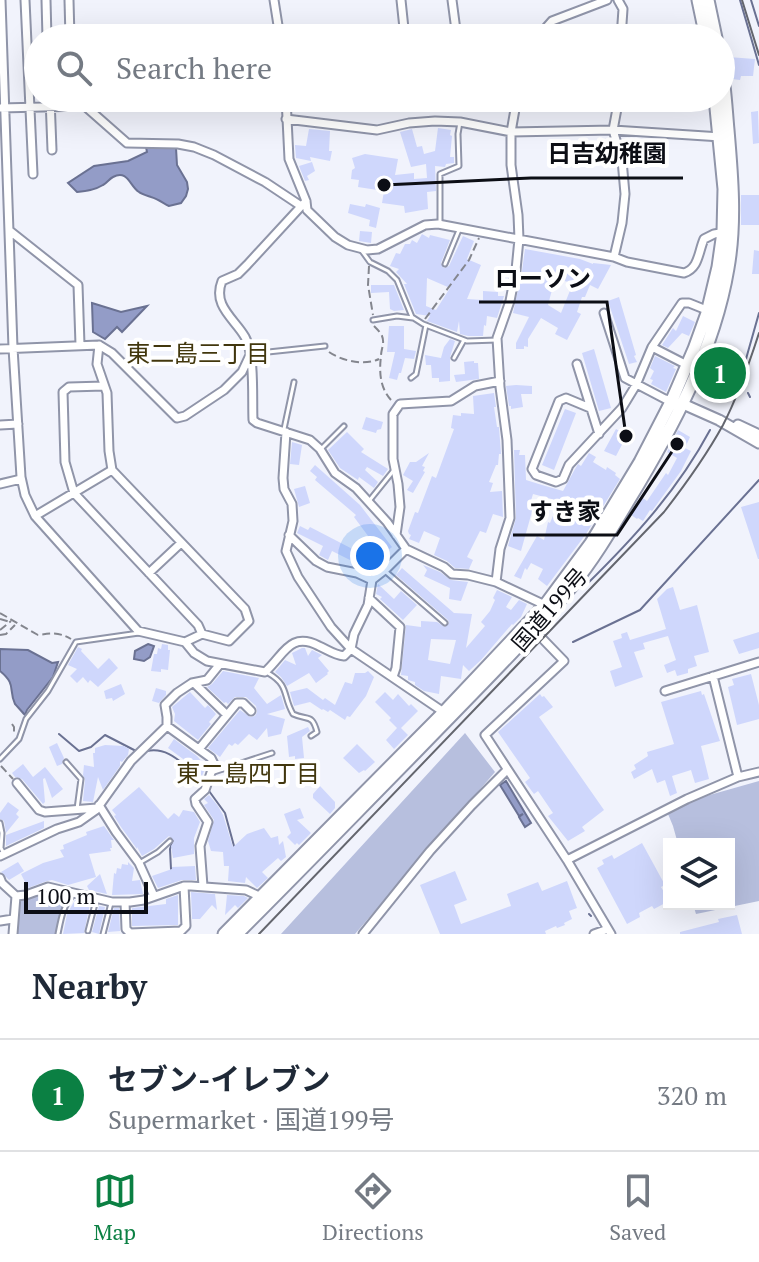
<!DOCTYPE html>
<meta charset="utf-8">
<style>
:root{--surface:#fff;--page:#f6f6f7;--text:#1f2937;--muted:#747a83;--line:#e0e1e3;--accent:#0b8043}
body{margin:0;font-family:"PT Serif","Noto Sans JP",serif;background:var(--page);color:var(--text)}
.controls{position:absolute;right:24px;bottom:24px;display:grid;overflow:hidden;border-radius:0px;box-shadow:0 8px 32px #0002}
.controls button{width:72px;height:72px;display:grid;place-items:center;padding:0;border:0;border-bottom:2px solid var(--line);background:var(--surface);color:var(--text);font:40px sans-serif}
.scale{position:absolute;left:24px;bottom:20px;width:124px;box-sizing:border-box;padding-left:8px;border:4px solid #0c0e15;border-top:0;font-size:22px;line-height:28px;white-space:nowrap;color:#0c0e15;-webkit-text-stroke:6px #fff;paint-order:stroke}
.you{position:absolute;left:370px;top:556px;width:28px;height:28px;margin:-20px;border:6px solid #fff;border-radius:50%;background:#1a73e8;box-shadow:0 0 0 12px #1a73e833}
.badge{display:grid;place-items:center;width:52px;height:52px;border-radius:50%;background:var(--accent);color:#fff;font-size:26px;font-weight:700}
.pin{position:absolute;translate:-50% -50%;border:4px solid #fff;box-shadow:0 2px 8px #0006}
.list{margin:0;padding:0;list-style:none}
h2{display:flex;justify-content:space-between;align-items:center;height:104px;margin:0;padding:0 32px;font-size:34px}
h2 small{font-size:26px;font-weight:400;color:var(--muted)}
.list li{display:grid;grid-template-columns:52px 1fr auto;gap:24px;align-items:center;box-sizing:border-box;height:112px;padding:0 32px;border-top:2px solid var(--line)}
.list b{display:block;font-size:30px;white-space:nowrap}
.list p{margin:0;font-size:26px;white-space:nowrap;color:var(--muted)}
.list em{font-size:26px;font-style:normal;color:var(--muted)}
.icon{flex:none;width:44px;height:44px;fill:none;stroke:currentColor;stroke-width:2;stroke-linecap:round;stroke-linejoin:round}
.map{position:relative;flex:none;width:759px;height:934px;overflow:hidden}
.search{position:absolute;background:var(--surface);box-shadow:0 8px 32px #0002;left:24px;right:24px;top:24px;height:88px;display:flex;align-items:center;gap:20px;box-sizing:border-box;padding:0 28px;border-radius:44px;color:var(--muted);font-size:30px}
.sheet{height:216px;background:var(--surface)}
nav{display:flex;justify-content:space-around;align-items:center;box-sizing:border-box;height:112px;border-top:2px solid var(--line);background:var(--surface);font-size:22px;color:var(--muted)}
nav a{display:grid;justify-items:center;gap:4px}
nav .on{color:var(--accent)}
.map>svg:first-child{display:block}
.green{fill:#b7bfde}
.water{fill:#939cc7;stroke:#6a7192;stroke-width:2}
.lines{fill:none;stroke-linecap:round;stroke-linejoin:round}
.stream{stroke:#6a7192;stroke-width:2}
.building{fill:#cfd7fc;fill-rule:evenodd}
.service-casing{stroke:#9095a9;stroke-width:7}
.minor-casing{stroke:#9095a9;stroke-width:11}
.tertiary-casing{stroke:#9095a9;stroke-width:13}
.trunk-casing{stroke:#9095a9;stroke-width:15}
.path{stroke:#84868e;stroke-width:2;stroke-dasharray:8 4;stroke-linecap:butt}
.service{stroke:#fff;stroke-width:3}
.minor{stroke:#fff;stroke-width:7}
.tertiary{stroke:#fff;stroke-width:9}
.trunk{stroke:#fff;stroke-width:11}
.rail{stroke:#64666e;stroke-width:2}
.labels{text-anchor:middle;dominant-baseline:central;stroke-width:8;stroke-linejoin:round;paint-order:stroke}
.street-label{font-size:22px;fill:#0c0e15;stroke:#fff}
.neighbourhood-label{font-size:24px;fill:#42370d;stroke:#fff}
.leader{fill:none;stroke:#0c0e15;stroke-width:3}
.callout-dot{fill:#0c0e15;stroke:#fff;stroke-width:3}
.callout-label{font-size:24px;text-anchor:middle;font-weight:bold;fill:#0c0e15;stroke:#fff;stroke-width:8;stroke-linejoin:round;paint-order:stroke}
</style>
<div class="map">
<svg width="759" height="934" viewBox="0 0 759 934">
<rect width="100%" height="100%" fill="#f1f3fc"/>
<!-- green -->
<path class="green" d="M465,733L495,772L355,934H281Z
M759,781V901L696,914L693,904H729V844H678L673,826L668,814L699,798Z
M49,889L71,895C61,905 59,920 57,934H17L20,899Z"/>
<!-- water -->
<path class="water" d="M146,147L176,148L177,165L187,182L188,189L186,196L181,203L169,206C163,203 158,199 151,197C148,196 141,194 139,192C130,187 128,169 113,177C109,179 107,183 103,185C95,190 86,191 77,192L68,183L94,166L128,161L147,152Z
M92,303L121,312L147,306L122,332L117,327L105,339L93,332Z
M148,644L154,646L150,657L144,661L134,659L135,651Z
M0,649L28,650L52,663L58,662L53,677L27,710L25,715C24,714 16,705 15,704C8,689 17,685 0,671Z
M506,781L531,823L525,827L519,817L523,814L519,816L500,785Z"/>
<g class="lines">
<!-- stream -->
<path class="stream" d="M740,0L759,65
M751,0L759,26
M733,387L744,366L759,313
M748,393L750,397
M585,586C633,539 678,490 710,430
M573,642L640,610L759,480
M59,734L79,751L91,747L105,735L136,751
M147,751C172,746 185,769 205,780
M209,791L225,813L234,846
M171,869L170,849L173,840
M589,914L591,916"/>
</g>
<!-- building -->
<path class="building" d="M728,57L755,59L753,76H741L740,80L732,79Z
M758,111L759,143L753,144L751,112Z
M438,128L451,130L450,135L452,136L450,157H454V163L446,164L445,167L435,166L436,191L427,192L428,209L405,213L404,206L382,203L384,191L358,187L359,180L351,179L352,170L355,168L352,158L365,154L398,159L395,175L414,173V179L427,178L426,164L411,167L400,132L412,129L417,147L422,146L424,154L435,151Z
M309,129L330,131L329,151H332L330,161L310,157L311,161L296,158L295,145L306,146Z
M312,162L315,171L307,176L309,180L305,181L299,166Z
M741,195H759V225H741Z
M350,204L365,207L366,204L380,208L376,228L369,226L370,220L348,213Z
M360,231L372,232L371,243L359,241Z
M422,234L429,238L430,235L450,240L441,263L444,268L449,266L463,236L474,241L467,259L481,265L467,299L483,300V291L498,292V296H504L497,318L487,316L486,326L484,325L483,336H468L460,334L459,321L457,332L427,321L430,316L416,314L404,284H407L396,272L399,269L390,266L396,253L400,254L405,244H410L412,240L417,243ZM427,278L450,288L436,310L426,306Z
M525,249L580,259L593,264V263L611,265L598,289L590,285L585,297H582L577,312L581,314L567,340L555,334L558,328L541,318L528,339V347L524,346V349H516V343L529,317L513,313L522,271ZM560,280L573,283L561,313L548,305L553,286L557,288Z
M754,250L759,251V274H752Z
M371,285H394L404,310L394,311L390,309L389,292L371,293Z
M619,297L636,355L634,356L637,362L629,364L608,301Z
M683,316L695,322L689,336L682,333L668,348L662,345L673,328L676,331Z
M389,326H404V349L416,351L414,359L405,358L401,373H399L397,380L389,378L395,352H387Z
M450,339L455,341L450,357V381L439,382V378H432L431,365H426L425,355L441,358L444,347Z
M594,349L611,408L599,411L582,353Z
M655,356L675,366L673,368L676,369L666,392L651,384L653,380L650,379L654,371L650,368Z
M726,358L739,364L728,388L715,382Z
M474,361V363H478L479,379L456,382L454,375L465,374L464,362Z
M516,385L532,386V394H521L523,407L511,409V406H509L506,386Z
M494,393L496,407H494L497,427H499L501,454H499L498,465H496L489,482L493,483L490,492L502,491L503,517L493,514L486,533L480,531L467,557L473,560L469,569L455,568L447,561L434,555L440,538L424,531L419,543L409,539L411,535L409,534L408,531L415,512L418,513L432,476L436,478L454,429L451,428L453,415L461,416V413L474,414L473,396Z
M565,409L576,413L554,470L542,465Z
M366,417L383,422L381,429L377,430L376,433L362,429Z
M616,429L627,435L616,456L604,451Z
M678,430L690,437L685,448L691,451L681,471L652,511L650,510L643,521L638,518L637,519L631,515L640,502L643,498L647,501L666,473L668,475L677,458L667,452Z
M347,432L364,449L361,452L388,469L383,476L367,467L365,470L378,482L374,488L359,477L358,480L340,468L328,450Z
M292,442L302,445L299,465L290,464Z
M514,450H520L519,455H525L526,480L542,485L563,491L575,469L578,464L581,466L589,453L596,457L593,462L606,470L607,467L616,473L615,475L620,479L586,534L547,586L538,579L543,569L531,563L527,570L525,568L521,579L514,576L537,536L544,540L548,522L550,523L559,501L533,494L529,507L533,508L521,551L508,546L516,518Z
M429,453L422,466L425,467L423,471L425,472L413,493L407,490L413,481L403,475L410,462H416Z
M315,465L360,505L392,547L374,562L370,570L332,551L328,560L319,555L323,546L297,533L300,526L308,530L310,527L366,556L377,548L354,517L356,515L315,480L317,477L310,471Z
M305,486L310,503L299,507L294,489Z
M759,502V559H758L741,507Z
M423,565L440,572L451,580L468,582L461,601L449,599L450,588L424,576L427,570Z
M402,568L454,613L472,614L466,648L485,626L481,622L490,611L495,600L493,598L497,590L512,597L506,607L511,610L519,600L527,604L521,617L513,625L512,624L481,660L469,671L463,665L461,679L441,676L439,694L424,691L415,685V682L408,680V676L401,675L406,625L421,627V621L437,622L445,627L449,623L448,620L396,575ZM431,639L456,640L450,664L428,660Z
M378,584L394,599L401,591L417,605L403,620L380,599L382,597L376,594Z
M673,587L680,610L697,605L709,652L694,656L697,666L688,669V673L677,676L675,670L667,673L664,665L676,660L668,636L643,643L645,649L634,652L643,677L615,687L610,671L622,667L613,641L622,638L621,634L627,632L630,640L666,629L657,599L667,589Z
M759,632V648L739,654L733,640Z
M162,644L168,645V650H170L168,670L161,669V672L151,671L154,654H157L158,648L161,649Z
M78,647L82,649L81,651L98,669L109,658L118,668L98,687L90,680L88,683L83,677L77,683L70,676L77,669L68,665Z
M302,648H305L308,656L312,650L322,655L318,658L329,671L327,673L328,674L316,683L309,673L287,686L281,677L275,672L285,660L296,665L292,653Z
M223,671L259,678L254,688L258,693L267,704L281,695L285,709L267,714L285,719L281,734L268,737L267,728L257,740L249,734L238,745L235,743L232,746L229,744L220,757L208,748L240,710L250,717L255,716L257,712L256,706L246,697H235L228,704L226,702L224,703L207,687L212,684Z
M368,671L374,677L366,696L350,717L347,716L345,720L330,710L328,712L323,709L322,710L310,702L294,706L290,692L307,688L323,700L325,698L335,705L345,682L352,684L355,673H365Z
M751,674L759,705V719L737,725L728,687L734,685L732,679Z
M121,684L125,694L113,701L112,698L106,699L104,691Z
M156,688L166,691V695L159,703L152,701Z
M701,691L702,695L704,694L720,741L701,746L709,779L695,783L691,770L672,776L677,793L670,796L665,780L657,783L652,769L634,779L631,772L636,769L634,765L648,756L647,752L674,744L661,702Z
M190,692L205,708L208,705L216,714L209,722L211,724L198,740L174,721L175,714L172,707Z
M385,692L393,700L398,694L409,706L411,704L418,711L401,728L408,735L394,749L386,740L397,728L389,720L391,718L375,702Z
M540,694L542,697L544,696L553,707L539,717L604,810L582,827L585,831L568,841L548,816L553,813L538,791L534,794L525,782L530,778L498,732Z
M308,727L310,731L302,737L304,758L295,759V756L289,757L287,736Z
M174,739L197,756L206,766L202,776L194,767L168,748Z
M57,743L64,758L62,764L57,766L49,747Z
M357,744L375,762L365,771L364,770L359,773L343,758Z
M105,745L124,746L129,749L128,755L122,762L120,761V766L103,790L98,777L93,802L83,801L85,780L83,775L84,765L94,767L93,753H95V748Z
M23,764L33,777L45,767L63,789L52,798L45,778L43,779L45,802L43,804L22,779L15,777L12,773Z
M320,786L335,802V808L330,814L313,798V794Z
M139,787L168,819L174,813L179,817L183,810L194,812L200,822L194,838V854L173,858L171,846L174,841L169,836L154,849L142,856L137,847V849L121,827L114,816L116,815L112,810Z
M209,795L218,806L223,815L233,847L247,834L264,828L271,838L278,836L279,845L283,841L286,857L281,861L278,858L262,872L268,878L257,888L246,877L245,883L228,881L229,866H224L223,852L211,851L208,841L214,820L204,805L208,803L204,799Z
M8,802L19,810L16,814L19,817L6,833L4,821L0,819V813Z
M300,808L304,818L297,820L311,833L299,845L297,843L295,845L287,837L291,833L284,814Z
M44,821V828L6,846V835Z
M104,826L114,840H111L112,848H110L111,851L89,854L96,877L68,885L52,880L47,881L28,888L21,874L43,863L64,857L60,850L64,849L63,845L87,835L86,832Z
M642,843L665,885L661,887L669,901L654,909L652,906L639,913L640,917L627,924L597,868L604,864L602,860L612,855L614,859Z
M18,862L24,871L9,880L1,872Z
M128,862L134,868L132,881L140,880L143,894L112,895L114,873L116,874L117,868L121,869L122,864L128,865Z
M195,866L196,880H182L158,888L152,876L172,869V867Z
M455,871L467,900L454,905L461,924L511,906L507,894L538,882L542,891L567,881L577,908L569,911L572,919L564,923L565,925L557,928L556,926L545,931L546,934H440L420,885Z
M100,874L107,894L89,890L87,886Z
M191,892L215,894L217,910L212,905L200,919H192Z
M178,895V925L132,926V908L166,904V899Z
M227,895L244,896L248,898L238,908L235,905L225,915Z
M75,900L90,904L84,933L63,934L67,914Z
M99,906L105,907L99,934L92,932Z
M114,908H119L120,931L108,932Z
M737,915L742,934H680V932L719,922L718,919Z"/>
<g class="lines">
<!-- service casing -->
<g class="service-casing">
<path id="service" d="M440,225V174L459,166L458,134L460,122
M362,251L370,262L388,271L397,280L412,317L423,324L467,341L497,340
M445,264L459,230
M373,320L397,316L413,318
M250,354L325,346
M454,358L464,340
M411,378L416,374L426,325
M284,429L294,382
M321,449L344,426
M369,501L394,470
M385,571L445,623
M268,673C290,686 282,695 293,714C308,721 312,713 317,732L311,736
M0,759L19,739L26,719L48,691L76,642L139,633
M66,762L81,779L77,809
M214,772L272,753
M0,823L2,833L1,848L3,852
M141,862L158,852L170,841
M88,931L96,900
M58,934C61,919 63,905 74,894
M103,934L111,903"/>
</g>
<!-- minor casing -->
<g class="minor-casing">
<path id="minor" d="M1,0L13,348L21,477L25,495L35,516L138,631L185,642L202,634L229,641L249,621L245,609L112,470L109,451L107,393L97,364L99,345
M25,0L33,174
M46,0L47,38
M69,0L70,38
M274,0L280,38
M401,0L405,38
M452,0L457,38
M618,0L623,9L621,38
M537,38L552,21L607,0
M50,98L52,150
M286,98L289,159L306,201L307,210L335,237L348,245L367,250L378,249L425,225L438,224L614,257L627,262L684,273C699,268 698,253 704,239L714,234L726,232
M0,108L85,106L127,143L178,144L194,147L214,155L265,182L301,206
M286,119L377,130L409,123L435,121L460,122L511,132L613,130L721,137
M306,201L247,265L238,274L222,281C212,306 235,319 245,337C255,355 252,399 253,420L257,423L310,440L320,449L335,473L356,488L387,522L406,549L444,567L452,574L468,575L496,582L547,606
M10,231L78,285L80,345
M614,257L622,223L625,194L622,160L613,130L619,98
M604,313L625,378L665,399L673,401
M652,347L689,366
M0,349L99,345L112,353L177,418L185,416L224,390L242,372L250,355
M577,364L599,434
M104,386L69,387L63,392L65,462L74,493L198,625L202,634
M590,408L566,398L559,401L532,469L536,475L556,482L563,479L569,465L622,408L636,385L652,347L682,303H689L709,311
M0,425L18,424
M286,432L283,478L284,489L292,504L293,521L286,551L298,577L331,627L351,649L445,713
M0,484L21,479
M35,516L112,470
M289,535L316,561L327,567L357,573L372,580
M396,535L400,507L398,484L393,459V414L400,404L451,401L475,386L500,381
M149,573L181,543
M496,582L500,549L510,518L507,440L500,387L497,338L510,301L516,270L519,239L518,215L511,165V132L517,98
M369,598L400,627L396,668L393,677
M533,629L564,661L485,735L567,860L611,934
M185,642L194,653L207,661L265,672C284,655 290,631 319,646C328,650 334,655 344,656L351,649L354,634L368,605L372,580L386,569L406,549
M713,676L738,777
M194,683L227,715
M665,691L759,662
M167,726L211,758L214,764L205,790L195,799L196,804L208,822L200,846L203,886
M199,749L237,703H243L251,711
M17,783L39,810L45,812L97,808
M99,805L116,832L139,863L154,896
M0,856L57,829L79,822L96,810L131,761L167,726V717L165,705L177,693L192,683L207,680L220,664
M567,860L687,799L738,777L759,772
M0,878L2,883L16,896L26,895L48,887L112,902H130L144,900L184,886H191L246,890L261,897
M125,902L126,929L130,933L181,931L186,926L184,886
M0,921L13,919
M13,934L16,896
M363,934L430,851L472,805L507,770
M594,934L608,929"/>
</g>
<!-- tertiary casing -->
<g class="tertiary-casing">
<path id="tertiary" d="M683,404L719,420L759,443
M738,425L759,435"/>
</g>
<!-- trunk casing -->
<g class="trunk-casing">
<path id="trunk" d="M698,0L706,38
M708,0L716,38
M224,934L444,712L545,605L591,543L640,462L672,400L694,349L707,313L718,267L723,232L724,189L715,98
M237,934C297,874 356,813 415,753C468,698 523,644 572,586C594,559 611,530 629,500C672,429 714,352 728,268C736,223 732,176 728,130C726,108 725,86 721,64"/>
</g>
<!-- path -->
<path class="path" d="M369,266L368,285L373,315
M425,319L469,260L479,238
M374,326C376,328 381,333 382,336C385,343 381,349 381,356C379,372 380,388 391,400
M329,352C342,361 365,366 379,359
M0,613L38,635C52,633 59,632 71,639
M0,619L10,622
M0,630L11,621
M0,635L6,634L15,625
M12,724L14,727V733
M1,766L13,779"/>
<!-- service -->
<use href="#service" class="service"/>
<!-- minor -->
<use href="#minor" class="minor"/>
<!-- tertiary -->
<use href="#tertiary" class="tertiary"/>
<!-- trunk -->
<use href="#trunk" class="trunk"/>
<!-- rail -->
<path class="rail" d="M742,0L759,55
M259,934L664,512C685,485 706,456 723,425C738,396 749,364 759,333"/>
</g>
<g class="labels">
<!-- street labels -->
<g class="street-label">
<text transform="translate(549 609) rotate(-49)">国道199号</text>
</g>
<!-- neighbourhood labels -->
<g class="neighbourhood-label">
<text x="198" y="353">東二島三丁目</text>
<text x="248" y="773">東二島四丁目</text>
</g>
</g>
<!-- callouts -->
<path class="leader" d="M384 185L531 178H683M626 436L607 302H479M677 444L617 535H513"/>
<g class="callout-dot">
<circle cx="384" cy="185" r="8"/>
<circle cx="626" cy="436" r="8"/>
<circle cx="677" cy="444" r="8"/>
</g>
<g class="callout-label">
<text x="607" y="162">日吉幼稚園</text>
<text x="543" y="287">ローソン</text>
<text x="565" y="520">すき家</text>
</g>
</svg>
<div class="controls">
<button><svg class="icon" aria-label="layers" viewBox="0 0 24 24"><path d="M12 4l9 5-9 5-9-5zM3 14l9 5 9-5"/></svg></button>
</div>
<div class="scale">100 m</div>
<div class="you"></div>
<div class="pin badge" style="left:720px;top:373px">1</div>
<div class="search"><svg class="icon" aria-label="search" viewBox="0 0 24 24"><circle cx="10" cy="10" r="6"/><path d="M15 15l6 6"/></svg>Search here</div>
</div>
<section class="sheet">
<h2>Nearby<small></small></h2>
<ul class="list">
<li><span class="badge">1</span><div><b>セブン-イレブン</b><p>Supermarket · 国道199号</p></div><em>320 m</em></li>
</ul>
</section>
<nav>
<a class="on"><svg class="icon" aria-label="map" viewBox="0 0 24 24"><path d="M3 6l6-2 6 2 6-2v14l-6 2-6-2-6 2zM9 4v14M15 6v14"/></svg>Map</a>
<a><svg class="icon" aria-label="directions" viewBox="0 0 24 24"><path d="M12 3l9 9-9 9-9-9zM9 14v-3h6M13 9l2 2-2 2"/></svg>Directions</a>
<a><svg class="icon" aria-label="saved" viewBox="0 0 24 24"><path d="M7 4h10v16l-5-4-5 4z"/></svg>Saved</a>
</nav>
